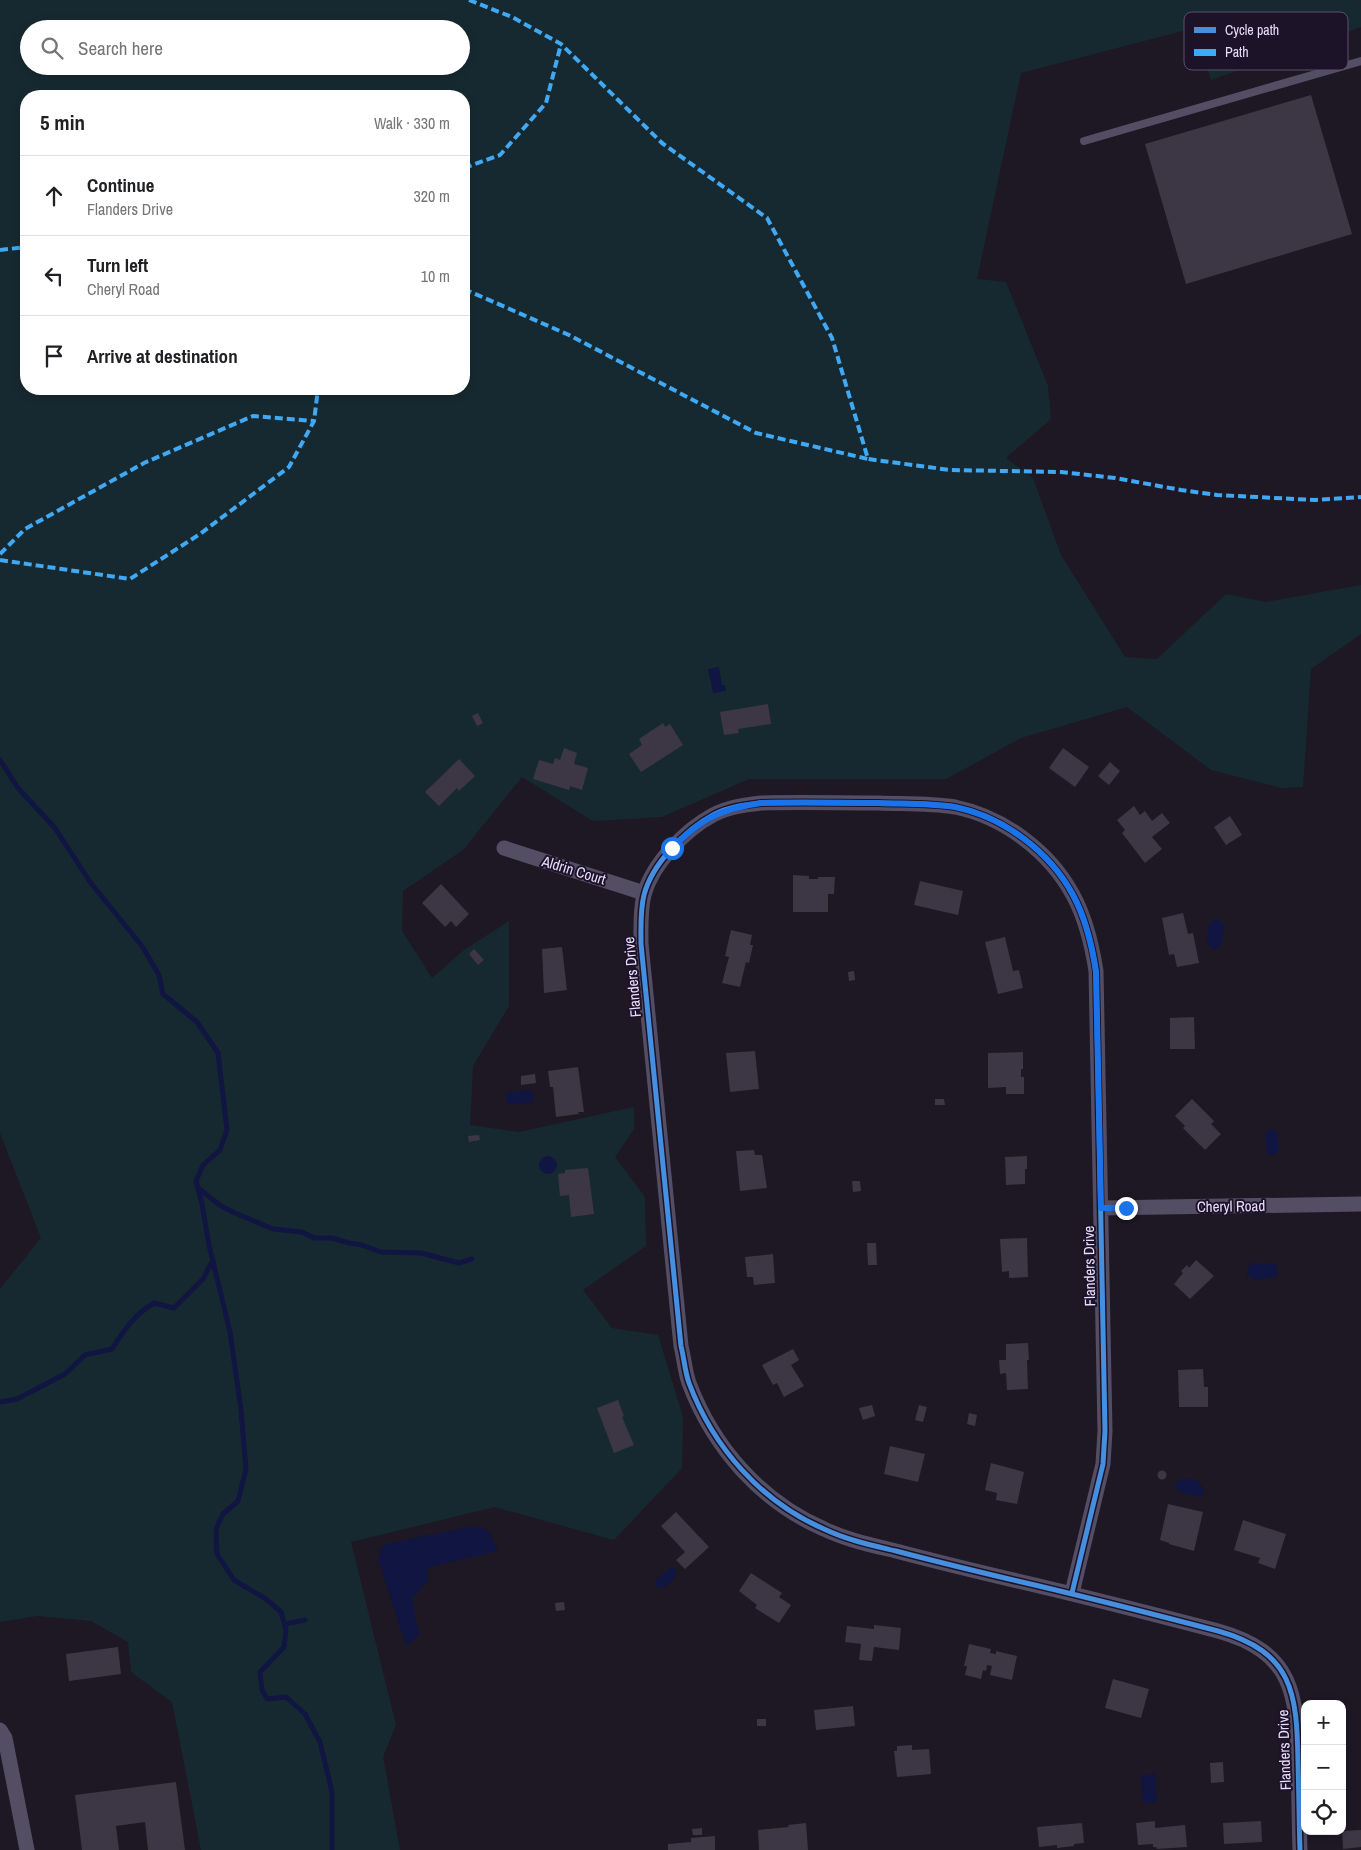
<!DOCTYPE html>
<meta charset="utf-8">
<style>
:root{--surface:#fff;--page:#f6f6f6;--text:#202124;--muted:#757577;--line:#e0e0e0}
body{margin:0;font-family:"Archivo Narrow",sans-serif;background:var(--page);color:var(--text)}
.controls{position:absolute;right:15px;bottom:15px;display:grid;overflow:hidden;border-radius:10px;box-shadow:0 2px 8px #0003}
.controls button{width:45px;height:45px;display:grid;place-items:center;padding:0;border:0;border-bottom:1px solid var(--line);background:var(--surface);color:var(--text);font:25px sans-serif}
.stop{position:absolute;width:15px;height:15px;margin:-11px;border:4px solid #1a73e8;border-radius:50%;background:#fff}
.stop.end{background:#1a73e8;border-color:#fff;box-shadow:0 1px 5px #0008}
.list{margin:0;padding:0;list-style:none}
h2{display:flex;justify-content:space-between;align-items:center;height:65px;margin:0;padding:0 20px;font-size:21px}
h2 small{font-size:16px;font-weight:400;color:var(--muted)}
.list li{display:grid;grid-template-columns:32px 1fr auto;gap:15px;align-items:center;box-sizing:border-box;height:80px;padding:0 20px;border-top:1px solid var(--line)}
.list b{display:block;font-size:19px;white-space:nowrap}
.list p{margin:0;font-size:16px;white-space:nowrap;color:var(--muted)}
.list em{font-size:16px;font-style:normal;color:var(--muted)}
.icon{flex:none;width:28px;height:28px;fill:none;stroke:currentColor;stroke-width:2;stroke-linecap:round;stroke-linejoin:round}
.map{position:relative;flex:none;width:1361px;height:1850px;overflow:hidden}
.search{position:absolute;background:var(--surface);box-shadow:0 2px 8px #0003;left:20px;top:20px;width:450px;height:55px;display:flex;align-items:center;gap:12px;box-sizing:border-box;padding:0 18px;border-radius:28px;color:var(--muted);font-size:19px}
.panel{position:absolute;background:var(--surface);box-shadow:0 2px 8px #0003;left:20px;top:90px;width:450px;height:305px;border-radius:20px}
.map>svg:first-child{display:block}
.green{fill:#172930;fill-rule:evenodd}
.water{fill:#111542}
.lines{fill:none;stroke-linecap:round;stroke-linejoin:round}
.stream{stroke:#111542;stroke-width:5}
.building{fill:#3d3645}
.lane{stroke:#544e64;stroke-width:8}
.street{stroke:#544e64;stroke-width:15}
.quiet{stroke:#3fa9f5;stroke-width:4;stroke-dasharray:8 4;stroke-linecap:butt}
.cycleway-casing{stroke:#1c1329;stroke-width:8}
.cycleway{stroke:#468fdf;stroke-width:5}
.route{stroke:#1a73e8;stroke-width:6}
.labels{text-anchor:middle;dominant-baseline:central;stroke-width:4;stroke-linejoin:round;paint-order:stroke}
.street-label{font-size:15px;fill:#e9ddfc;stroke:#1c1329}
.key{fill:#1c1329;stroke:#5a5068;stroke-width:1}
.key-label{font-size:14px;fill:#e9ddfc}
</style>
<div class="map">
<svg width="1361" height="1850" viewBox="0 0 1361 1850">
<rect width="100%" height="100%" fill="#1d1824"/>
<!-- green -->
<path class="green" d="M0,0H1361V27L1211,80L1194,28L1021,73L977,279L1006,282L1048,386L1051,419L1006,458L1033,478L1061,555L1125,657L1157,659L1226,594L1266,602L1361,585V634L1311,669L1303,787L1282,788L1211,770L1127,707L1021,738L946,779H749L662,817L593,821L522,777L463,850L403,891L402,931L432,978L464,950L509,921V1006L473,1066L470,1125L519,1132L634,1107V1129L615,1157L645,1197L646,1246L583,1290L612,1328L658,1335L683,1417L682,1468L614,1540L495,1507L351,1542L396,1725L383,1757L400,1850H201L172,1702L131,1672L128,1642L91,1621L37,1616L0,1622V1289L41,1238L0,1133ZM29,29H461V66H29ZM26,96H464V389H26Z"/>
<!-- water -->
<path class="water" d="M719,667L722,685H725L726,691L713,693L708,669Z
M1214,919L1219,920L1224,925L1222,944L1216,949L1211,948L1207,943L1209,924Z
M532,1090L533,1102L508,1105L506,1093Z
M1274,1130L1277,1133L1279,1151L1276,1154L1270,1155L1267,1152L1265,1134L1267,1131Z
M539 1165a9 9 0 1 1 18 0a9 9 0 1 1-18 0Z
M1251,1262L1258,1264L1276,1263L1278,1276L1257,1280L1246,1275Z
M1191,1478C1198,1480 1202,1485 1204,1492L1202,1496C1195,1497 1180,1493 1175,1487L1178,1481Z
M468,1527C491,1527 489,1532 498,1551L430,1567L427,1569L428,1581L412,1598L419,1635L408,1645L405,1643L379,1561C379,1553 380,1548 386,1544Z
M670,1568H674L676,1570V1577L664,1588H658L656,1586V1580Z
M1155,1774L1157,1802L1143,1803L1141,1775Z"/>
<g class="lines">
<!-- stream -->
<path class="stream" d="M0,760L18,788L55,828L90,882L142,946L159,975L163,994L197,1022L218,1053L227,1130L220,1150L203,1165L196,1181L202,1204L209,1245L230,1332L241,1410L246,1469L238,1501L223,1514L216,1529L217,1554L234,1580L266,1599L281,1612L286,1630L284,1647L260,1672L262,1690L267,1699L286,1697L305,1714L320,1742L332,1792V1850
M197,1187L221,1206L235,1213L273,1229L302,1232L314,1238H332L349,1243L362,1245L381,1252L421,1253L459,1263L472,1259
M0,1402L17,1399L65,1374L85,1355L112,1349C124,1330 135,1314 154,1303L174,1308L203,1279L213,1260
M285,1624L305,1620"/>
</g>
<!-- building -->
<path class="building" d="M1311,95L1352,234L1186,284L1145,144Z
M768,704L771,724L738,729L739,733L724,735L720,712Z
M478,713L483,723L477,726L472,716Z
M663,723L665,727L670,724L683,745L641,772L629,754L642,745L639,739Z
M564,748L577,753L574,764L588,768L582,790L570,786L569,790L533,779L539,760L553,764L555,758L560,760Z
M1063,748L1089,767L1075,787L1049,768Z
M459,759L475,776L459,791L457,788L439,806L425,792Z
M1110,762L1120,771L1109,785L1098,776Z
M1134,806L1140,815L1145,811L1152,821L1162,813L1170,823L1152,837L1162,849L1145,863L1122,833L1125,830L1117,820Z
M1230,816L1242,835L1226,845L1214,827Z
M793,875L809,876V879H818V877H835L834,894H828V912H793Z
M920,881L963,891L958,915L914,905Z
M441,884L469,914L456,927L451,921L445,927L422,903Z
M1183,913L1188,934L1193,933L1199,963L1177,967L1174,954L1169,955L1162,918Z
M731,930L752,935L750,945H753L749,963L746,962L740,987L722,983L729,957L725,956Z
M1005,937L1013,971L1019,970L1023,988L998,994L985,942Z
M562,947L567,990L544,993L542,949Z
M474,949L484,960L478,965L469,954Z
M854,971L855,980L849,981L848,972Z
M1194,1017L1195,1049H1170V1018Z
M755,1051L759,1089L730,1092L726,1053Z
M1023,1052V1069H1021V1077H1024V1094H1006V1087L988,1088V1053Z
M578,1067L584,1112H578L579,1114L556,1117L553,1087H550L548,1071Z
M535,1074L536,1083L521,1085V1076Z
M935,1099H944L945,1105H935Z
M1192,1099L1214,1121L1211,1124L1221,1134L1205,1150L1183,1128L1185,1126L1175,1116Z
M479,1135L480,1140L469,1142L468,1136Z
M754,1150L755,1155H762L767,1188L740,1191L736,1151Z
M1027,1156V1169H1025V1184L1006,1185L1005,1157Z
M588,1168L594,1214L571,1217L569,1195L560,1196L558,1174L565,1173V1170Z
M852,1181H860L861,1191L853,1192Z
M1027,1238L1028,1277L1009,1278V1271L1002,1272L1000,1239Z
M867,1243H876L877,1265H868Z
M773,1254L775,1283L754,1285L753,1277H747L745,1257Z
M1196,1260L1214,1276L1190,1299L1174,1284L1183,1273L1181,1271L1187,1265L1189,1268Z
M1028,1343L1029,1360H1027L1028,1389L1007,1390L1006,1373L1000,1374L999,1360H1006V1344Z
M793,1349L799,1360L791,1365L804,1386L784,1397L777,1383L773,1385L762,1365Z
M1203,1369L1204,1387H1208V1407H1179L1178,1370Z
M618,1400L624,1416L622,1417L634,1445L614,1453L597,1408Z
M872,1405L875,1416L863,1420L859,1408Z
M919,1405L927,1407L923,1422L915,1420Z
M969,1413L977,1415L975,1426L967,1424Z
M890,1446L925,1454L918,1482L884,1474Z
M991,1463L1024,1472L1017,1504L996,1500L997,1493L985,1490Z
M1157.5 1475a4.5 4.5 0 1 1 9 0a4.5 4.5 0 1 1-9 0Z
M1168,1504L1203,1512L1194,1551L1169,1544V1543L1160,1540Z
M676,1512L709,1547L685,1569L676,1560L685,1552L661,1526Z
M1243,1520L1286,1534L1275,1569L1258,1563L1260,1558L1234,1550Z
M751,1573L782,1593L779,1597L791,1605L779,1623L755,1608L757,1605L739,1591Z
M564,1602L565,1610L556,1611L555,1603Z
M874,1625L901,1628L899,1650L874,1647L872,1661L859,1660L861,1644L845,1642L847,1626L874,1629Z
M969,1644L991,1649L990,1653L996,1654V1651L1017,1656L1012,1680L990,1675L992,1666L987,1665L986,1671L983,1670L981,1679L965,1675L967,1666H964Z
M118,1647L121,1674L69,1681L66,1654Z
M1113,1679L1149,1689L1141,1718L1105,1708Z
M853,1706L855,1726L816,1730L814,1710Z
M757,1719H766V1726H757Z
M912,1745V1750L929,1749L931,1774L897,1777L894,1751H897V1746Z
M1223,1762L1224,1782L1211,1783L1210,1763Z
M176,1782L185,1850H148L145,1822L116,1826L119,1850H82L75,1795Z
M1155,1821V1828L1185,1825L1187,1847L1157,1849L1156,1847H1153V1844L1138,1845L1136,1823Z
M1261,1821L1262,1842L1224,1844L1223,1823Z
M806,1823L808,1850H759L758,1830L789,1827L788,1825Z
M1082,1823L1084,1843L1074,1844V1846L1057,1848V1845L1039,1847L1037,1827Z
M702,1828V1835H693L692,1829Z
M1361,1830V1847L1343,1849L1342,1831Z
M715,1836V1850H668V1844L691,1842V1838Z"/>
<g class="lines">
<!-- lane -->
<path class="lane" d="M1084,141L1361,61"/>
<!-- street -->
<path class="street" d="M504,848L644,893
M1101,1208L1361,1204
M1072,1593L1103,1464L1105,1431L1096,971C1092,945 1086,919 1073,895C1050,852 1004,817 955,807C930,803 904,804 879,803C839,803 800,802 761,803C744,805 728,807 713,815C685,830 652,864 644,895C640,911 641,928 641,944L681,1346C684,1358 685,1372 689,1383C713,1447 761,1502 824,1529C847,1540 871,1545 896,1551C934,1561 971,1570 1009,1579C1079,1595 1149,1613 1218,1631C1293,1652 1297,1693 1298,1762C1299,1792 1299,1821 1300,1850
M0,1730L5,1738L27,1850"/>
<!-- quiet -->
<path class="quiet" d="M469,0L512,17L561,44L662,143L767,218L832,338L868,459L950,470L1061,472L1115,478L1181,490L1217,495L1315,500L1361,497
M464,168L500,155L546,103L561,44
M0,250L26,247
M464,289L569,335L756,433L868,459
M0,554L25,529L144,463L253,416L314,421
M0,560L130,579L200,534L289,467L314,421L318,389"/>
<!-- cycleway casing -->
<g class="cycleway-casing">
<path id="cycleway" d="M1072,1593L1103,1464L1105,1431L1096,971C1092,945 1086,919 1073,895C1050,852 1004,817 955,807C930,803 904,804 879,803C839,803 800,802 761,803C744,805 728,807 713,815C685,830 652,864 644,895C640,911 641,928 641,944L681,1346C684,1358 685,1372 689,1383C713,1447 761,1502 824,1529C847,1540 871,1545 896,1551C934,1561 971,1570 1009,1579C1079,1595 1149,1613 1218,1631C1293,1652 1297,1693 1298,1762C1299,1792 1299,1821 1300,1850"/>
</g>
<!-- cycleway -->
<use href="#cycleway" class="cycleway"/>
</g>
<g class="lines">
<!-- route -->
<path class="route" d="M672,848C702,819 719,809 761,803C800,802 839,803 879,803C904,804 930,803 955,807C1004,817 1050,852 1073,895C1086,919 1092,945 1096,972L1101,1208H1126"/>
</g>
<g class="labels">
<!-- street labels -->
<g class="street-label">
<text transform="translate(574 870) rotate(17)">Aldrin Court</text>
<text transform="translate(632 977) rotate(-95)">Flanders Drive</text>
<text transform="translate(1231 1206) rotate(-1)">Cheryl Road</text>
<text transform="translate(1089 1266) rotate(-91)">Flanders Drive</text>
<text transform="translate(1284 1750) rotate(-92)">Flanders Drive</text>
</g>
</g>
<!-- legend -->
<rect x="1184" y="12" width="164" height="58" rx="8" class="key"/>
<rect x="1194" y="27" width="22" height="6" fill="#468fdf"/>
<rect x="1194" y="49" width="22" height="7" fill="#3fa9f5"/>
<g class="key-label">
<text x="1225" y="35">Cycle path</text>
<text x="1225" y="57">Path</text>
</g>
</svg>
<div class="controls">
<button>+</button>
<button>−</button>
<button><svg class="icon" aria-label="locate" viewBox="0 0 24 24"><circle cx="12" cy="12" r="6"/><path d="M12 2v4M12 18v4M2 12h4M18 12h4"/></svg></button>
</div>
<div class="stop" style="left:672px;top:848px"></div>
<div class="stop end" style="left:1126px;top:1208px"></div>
<div class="search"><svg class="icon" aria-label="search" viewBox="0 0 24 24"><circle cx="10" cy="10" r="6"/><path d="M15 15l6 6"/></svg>Search here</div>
<section class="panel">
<h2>5 min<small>Walk · 330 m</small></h2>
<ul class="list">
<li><svg class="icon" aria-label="ahead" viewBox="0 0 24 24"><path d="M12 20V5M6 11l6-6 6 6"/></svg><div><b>Continue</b><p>Flanders Drive</p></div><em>320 m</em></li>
<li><svg class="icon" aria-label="left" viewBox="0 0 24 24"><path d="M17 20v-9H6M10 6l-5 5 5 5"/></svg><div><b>Turn left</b><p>Cheryl Road</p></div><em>10 m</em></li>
<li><svg class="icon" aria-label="arrive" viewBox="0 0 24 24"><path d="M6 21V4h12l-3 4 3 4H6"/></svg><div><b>Arrive at destination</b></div></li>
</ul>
</section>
</div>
